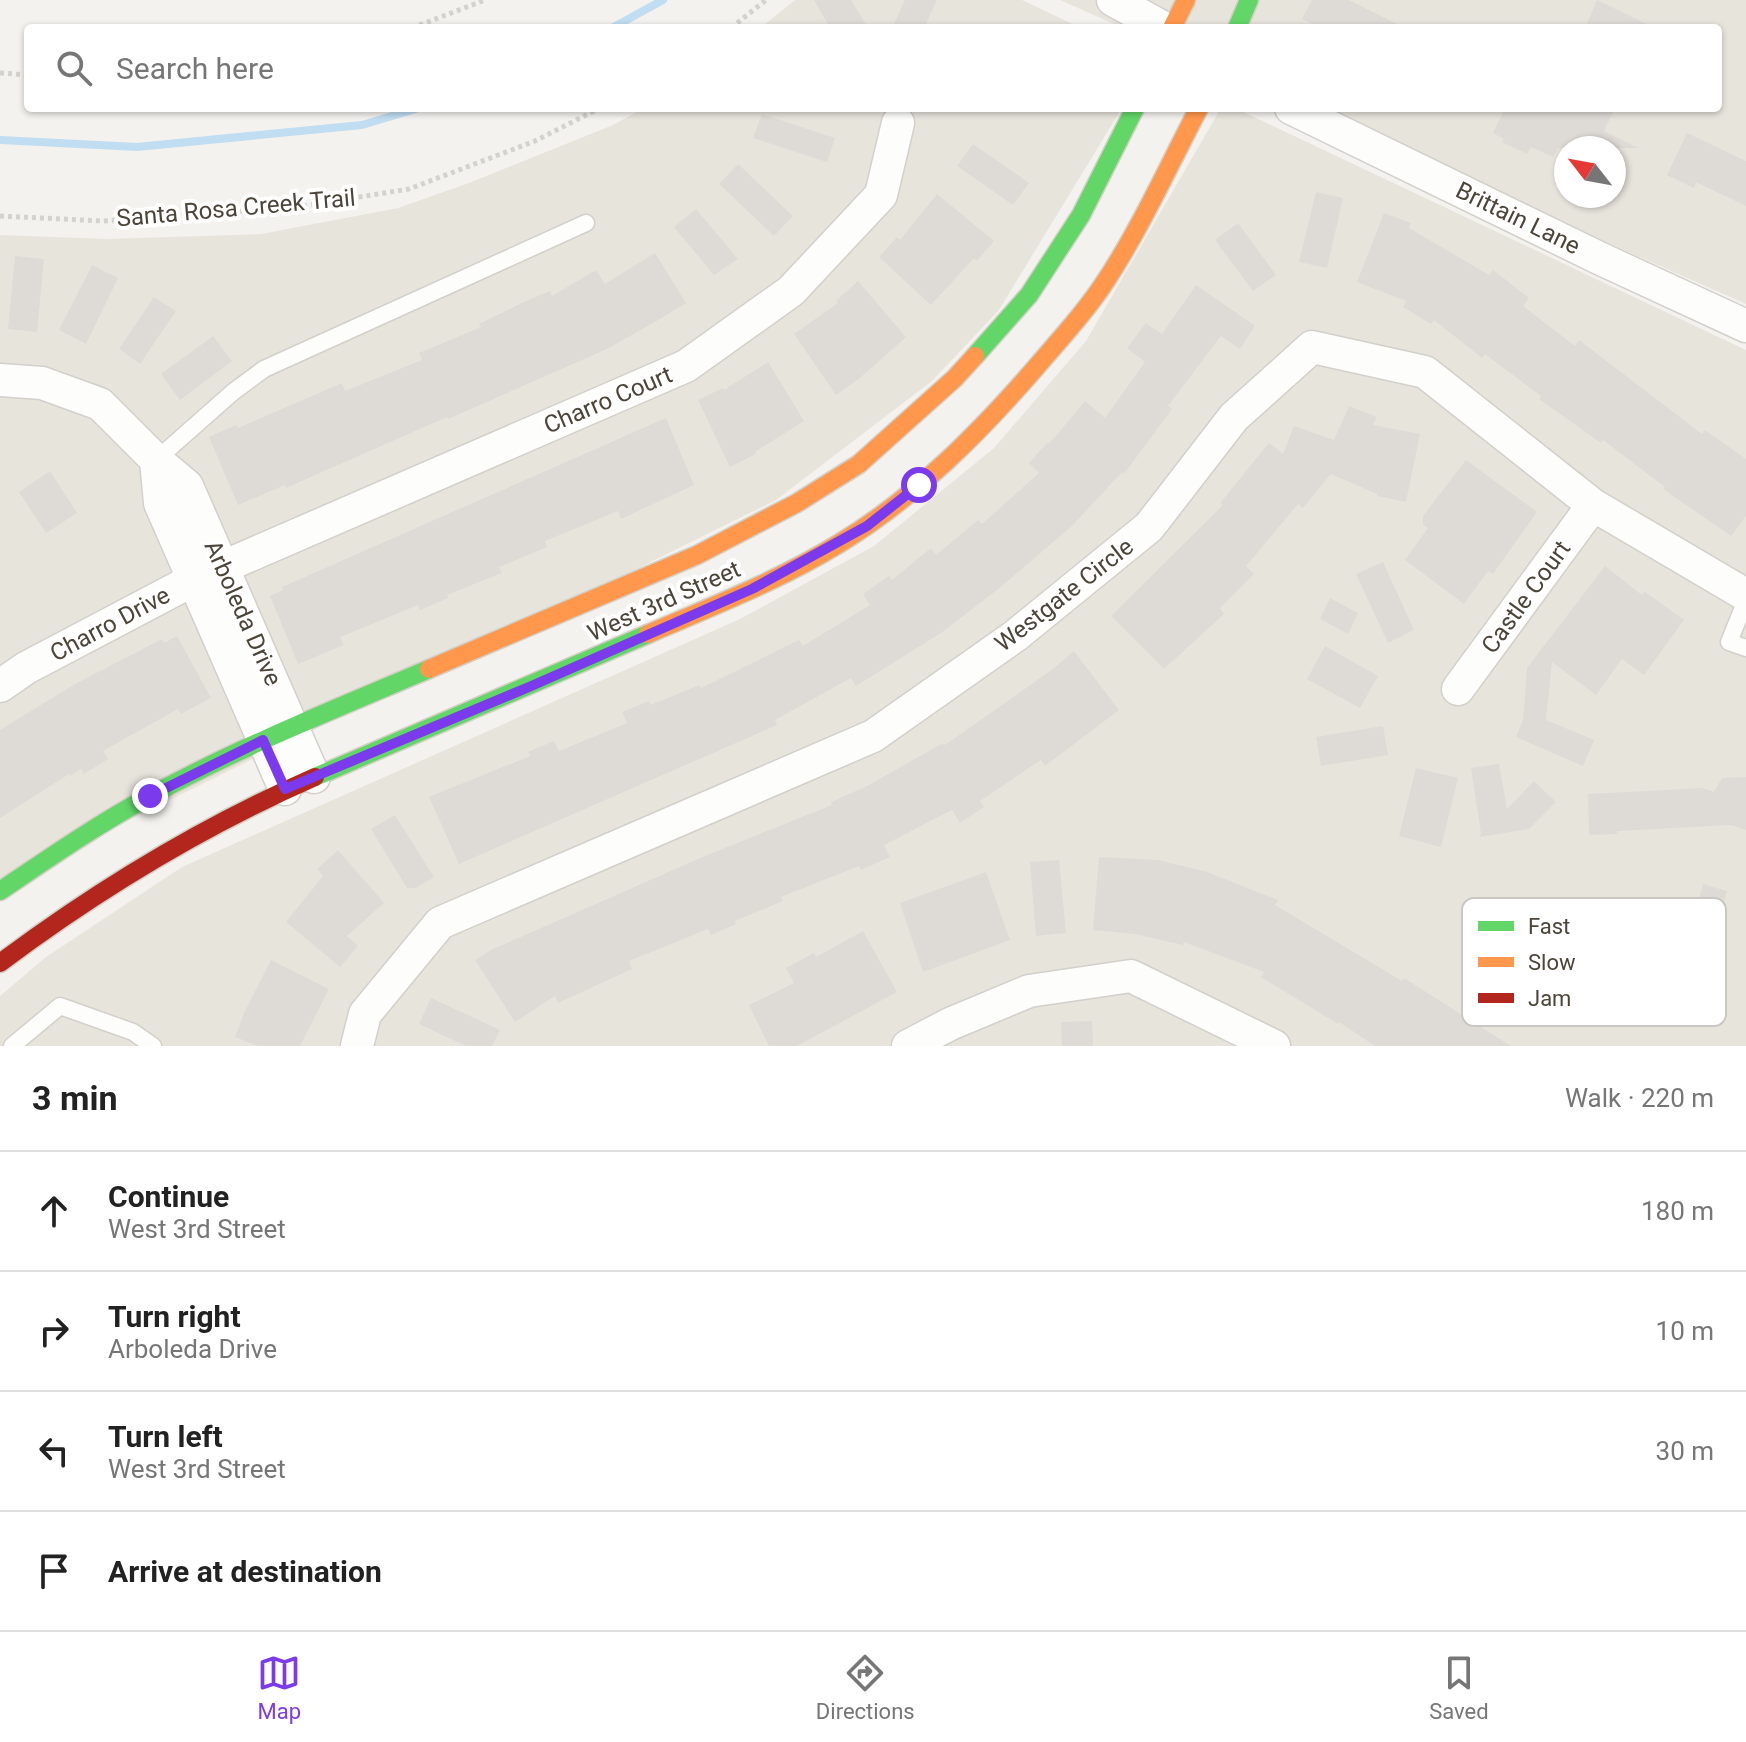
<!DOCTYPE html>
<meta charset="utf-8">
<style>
:root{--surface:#fff;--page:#f2f2f2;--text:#222;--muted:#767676;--line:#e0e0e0;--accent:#7c3aed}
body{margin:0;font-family:Roboto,sans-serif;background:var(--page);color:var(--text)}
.compass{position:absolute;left:1554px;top:136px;width:72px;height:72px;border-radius:50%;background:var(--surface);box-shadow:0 2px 6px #0004;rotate:301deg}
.stop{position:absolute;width:24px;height:24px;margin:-18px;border:6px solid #7c3aed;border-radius:50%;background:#fff}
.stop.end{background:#7c3aed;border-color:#fff;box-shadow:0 2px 8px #0008}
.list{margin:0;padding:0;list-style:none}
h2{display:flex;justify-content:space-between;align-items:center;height:104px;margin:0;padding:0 32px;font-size:34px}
h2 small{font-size:26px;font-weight:400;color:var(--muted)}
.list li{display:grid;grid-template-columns:52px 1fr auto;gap:24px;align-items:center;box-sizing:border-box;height:120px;padding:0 32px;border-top:2px solid var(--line)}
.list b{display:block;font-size:30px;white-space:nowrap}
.list p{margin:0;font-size:26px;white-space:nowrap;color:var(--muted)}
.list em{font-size:26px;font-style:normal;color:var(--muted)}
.icon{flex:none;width:44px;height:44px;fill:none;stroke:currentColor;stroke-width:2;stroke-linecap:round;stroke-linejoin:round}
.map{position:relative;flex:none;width:1746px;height:1046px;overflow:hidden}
.search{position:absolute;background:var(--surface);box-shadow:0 2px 6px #0004;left:24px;right:24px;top:24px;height:88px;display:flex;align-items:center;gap:20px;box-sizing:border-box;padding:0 28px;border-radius:8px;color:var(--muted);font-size:30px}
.sheet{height:584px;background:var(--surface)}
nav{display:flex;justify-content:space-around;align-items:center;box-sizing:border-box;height:112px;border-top:2px solid var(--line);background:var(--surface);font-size:22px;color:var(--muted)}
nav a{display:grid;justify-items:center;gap:4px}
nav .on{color:var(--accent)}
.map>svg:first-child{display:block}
.residential{fill:#e7e4dc;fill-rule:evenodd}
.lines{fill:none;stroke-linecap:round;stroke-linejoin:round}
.stream{stroke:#c0ddf1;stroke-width:8}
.building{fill:#dedbd6}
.lane-casing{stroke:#d2d0cb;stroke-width:19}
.street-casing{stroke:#d2d0cb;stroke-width:35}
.fast-casing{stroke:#d3cfc5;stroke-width:21}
.slow-casing{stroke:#d3cfc5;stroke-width:21}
.jam-casing{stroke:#d3cfc5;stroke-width:21}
.path{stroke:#d3d2cc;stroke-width:5;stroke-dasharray:4 4;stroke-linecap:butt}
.lane{stroke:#fdfdfc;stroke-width:16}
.street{stroke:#fdfdfc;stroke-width:32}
.fast{stroke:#63d668;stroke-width:18}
.slow{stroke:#ff974d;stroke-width:18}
.jam{stroke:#b3261e;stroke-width:18}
.route{stroke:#7c3aed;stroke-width:10}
.labels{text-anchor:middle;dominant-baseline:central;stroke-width:8;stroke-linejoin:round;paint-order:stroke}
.street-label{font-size:24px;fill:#4b4439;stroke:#fff}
.key{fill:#fff;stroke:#c9c7c4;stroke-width:2}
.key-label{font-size:22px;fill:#4b4439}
</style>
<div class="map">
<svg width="1746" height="1046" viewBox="0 0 1746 1046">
<rect width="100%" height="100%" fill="#f4f2ee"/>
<!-- residential -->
<path class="residential" d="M795,0H1022L1081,28H760Z
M1060,0H1746V304L1303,108H1718V28H1123ZM1566,148H1614V196H1566Z
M644,108H1122L999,310L932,381L776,500L0,884V235L107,239L261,234L398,208L469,183L613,125Z
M1221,108H1235L1746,350V1046H0V996L46,957L182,867L740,619L874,546L994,448L1086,341Z"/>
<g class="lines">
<!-- stream -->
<path class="stream" d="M612,28L663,0
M0,140L137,147L362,125L419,108"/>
</g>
<!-- building -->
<path class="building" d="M814,0H851L868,28H830Z
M905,0H937L924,28H892Z
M1312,0H1349L1405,28H1321L1302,19Z
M1597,0L1655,28H1585Z
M1505,108H1615L1604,131L1638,148H1558L1553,157L1531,147L1527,154L1502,142L1504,139L1493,133Z
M762,114L835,138L827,162L753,138Z
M1687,133L1746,161V206L1696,182L1694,188L1667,175Z
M973,144L1029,183L1013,205L957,166Z
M738,164L793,216L774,236L719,184Z
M1316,192L1343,198L1327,268L1299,262Z
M937,194L994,241L977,261L974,258L931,305L879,257L897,237L900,240Z
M696,209L738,259L714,275L674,227Z
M1384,213L1411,223L1409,228L1489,275L1493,270L1529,298L1523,306L1575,346L1579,340L1702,434L1705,430L1746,459V516L1731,536L1663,489L1665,487L1603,440L1601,443L1539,399L1541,396L1485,354L1482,358L1434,320L1431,324L1403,307L1406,301L1357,282Z
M1238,223L1276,275L1253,291L1215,240Z
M655,253L686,303L660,319L607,349L448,419L447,417L286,488L285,485L238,505L209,437L236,425L238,428L342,383L345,391L422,360L419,353L481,327L479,324L524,302L550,291L552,296L596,270L605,284Z
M15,256L44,259L37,332L8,329Z
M92,265L118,278L86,344L59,330Z
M858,281L906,337L860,378L836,395L794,334L838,303L836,301Z
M1196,285L1255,326L1240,349L1221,336L1168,406L1172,409L1124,474L1122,472L1072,526L1002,586L941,633L856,686L851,678L775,720L777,725L459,864L429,797L530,756L528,752L554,741L559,751L627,723L622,712L649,701L650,705L700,685L701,688L799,640L803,646L870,605L863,594L889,576L892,580L931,548L936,555L978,520L982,524L1039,473L1029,463L1048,442L1049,444L1085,401L1105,418L1145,362L1127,348L1146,323L1162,334Z
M154,297L176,311L140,364L119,349Z
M213,336L232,361L180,400L161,374Z
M768,362L804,421L755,452L756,454L730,467L698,400L723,388L724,390Z
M1349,406L1377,417L1373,425L1420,434L1406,502L1377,496V494L1331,474L1303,508L1298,504L1246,566L1254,574L1220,608L1224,614L1164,669L1111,616L1223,505L1220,503L1269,443L1283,454L1294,426L1334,440Z
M666,418L694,485L621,519L618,511L545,541L547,547L499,567L502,573L447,595L448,598L420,610L418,605L340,637L344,645L298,664L270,596L283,590L282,587Z
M1466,460L1537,512L1493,574L1488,571L1464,604L1405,560L1428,528L1423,525V516Z
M50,471L77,513L46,533L19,492Z
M1383,562L1414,630L1388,643L1356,574Z
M1605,566L1642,595L1644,591L1684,620L1644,675L1622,659L1596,695L1552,662L1546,720L1594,740L1583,766L1516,737L1523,720L1527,668Z
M1330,598L1358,613L1348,634L1320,619Z
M177,636L211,698L181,714L178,709L103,751L108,759L84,774L81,769L70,776L69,774L0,818V730L75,684L162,639L164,643Z
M1325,646L1378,676L1360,708L1307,679Z
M1074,651L1119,710L1045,766L1041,760L980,801L984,807L960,823L952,810L884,845L890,857L861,870L859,866L781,897L783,901L735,921L736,924L711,935L708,929L629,961L632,969L558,1003L555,996L515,1022L475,960L491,950L705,856L832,805L831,802L867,786L943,743L945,745L1053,669Z
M1383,726L1388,755L1321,766L1316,737Z
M1499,764L1507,809L1534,781L1556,802L1529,829L1479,837L1481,834L1471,768Z
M1416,768L1458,778L1441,847L1399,836Z
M1746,777V830L1731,825L1617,831V834L1589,835L1588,794L1703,788L1714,792L1722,778Z
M395,815L434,877L416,888H407L371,829Z
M338,850L384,903L347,936L358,946L340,967L286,922L323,876L317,869Z
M1099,857L1158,860L1207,872L1278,900L1275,905L1402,981L1404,978L1511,1046H1375L1339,1022L1338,1024L1261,977L1264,972L1184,942L1183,945L1135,934L1093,930Z
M1059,860L1066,933L1036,936L1030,862Z
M986,872L1010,940L923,972L900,903Z
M1703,884L1727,891L1721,913L1697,906Z
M863,931L897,992L797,1046H769L749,1005L794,983L786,968L814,953L816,957Z
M271,960L329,989L300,1046H258L235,1037L245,1011Z
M431,998L500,1030L492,1046H466L419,1024Z
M1092,1021L1093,1046H1062L1061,1022Z"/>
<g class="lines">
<!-- lane casing -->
<g class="lane-casing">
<path id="lane" d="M156,460L233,392L264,369L586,223
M1746,600L1729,642L1746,648
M12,1046L60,1006L133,1032L153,1046"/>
</g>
<!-- street casing -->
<g class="street-casing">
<path id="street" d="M1113,0L1164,28
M1291,108L1599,258L1746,326
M0,380L42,383L100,404L156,460L187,486L314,777
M156,460L160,503L285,789
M0,686L26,668L193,580L686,366L791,291L881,195L898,123
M1458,689L1593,505
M357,1046L365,1014L440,923L873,736L1015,636L1149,527L1234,417L1312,347L1425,372L1593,505L1746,595
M908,1046L950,1024L1029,991L1131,976L1274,1046"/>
</g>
<!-- fast casing -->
<g class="fast-casing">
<path id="fast" d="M1237,28L1249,0
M975,356L1029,295L1081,215L1135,108
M315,777L648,634
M0,891C49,858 98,824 150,796C240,747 335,709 429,669"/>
</g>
<!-- slow casing -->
<g class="slow-casing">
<path id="slow" d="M1172,28L1186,0
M648,634C713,606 780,580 840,543C917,496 980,432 1038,365C1062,337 1087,310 1107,279C1142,225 1169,165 1199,108
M429,669L697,555L797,503L859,464L955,378L975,356"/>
</g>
<!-- jam casing -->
<g class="jam-casing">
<path id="jam" d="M0,963C99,889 201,827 315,777"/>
</g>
<!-- path -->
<path class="path" d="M412,28L485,0
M731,28L766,0
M0,73L28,75
M0,216L103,221L188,215L291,208L409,189L535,141L600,108"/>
<!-- lane -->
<use href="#lane" class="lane"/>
<!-- street -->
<use href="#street" class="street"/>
<!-- fast -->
<use href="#fast" class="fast"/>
<!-- slow -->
<use href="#slow" class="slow"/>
<!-- jam -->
<use href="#jam" class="jam"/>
</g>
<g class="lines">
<!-- route -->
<path class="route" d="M150,796L263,740L285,789L529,687L752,589L867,526L919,485"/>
</g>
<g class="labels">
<!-- street labels -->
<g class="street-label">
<text transform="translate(236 208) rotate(-5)">Santa Rosa Creek Trail</text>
<text transform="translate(1518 218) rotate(26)">Brittain Lane</text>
<text transform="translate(608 400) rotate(-23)">Charro Court</text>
<text transform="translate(1064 595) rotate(-38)">Westgate Circle</text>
<text transform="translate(1526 597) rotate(-54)">Castle Court</text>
<text transform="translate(664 601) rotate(-24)">West 3rd Street</text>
<text transform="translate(243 613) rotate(66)">Arboleda Drive</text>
<text transform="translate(110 624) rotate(-28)">Charro Drive</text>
</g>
</g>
<!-- legend -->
<rect x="1462" y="898" width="264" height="128" rx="12" class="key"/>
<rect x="1478" y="921" width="36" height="10" fill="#63d668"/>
<rect x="1478" y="957" width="36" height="10" fill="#ff974d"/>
<rect x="1478" y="993" width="36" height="10" fill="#b3261e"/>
<g class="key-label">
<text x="1528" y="934">Fast</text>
<text x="1528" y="970">Slow</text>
<text x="1528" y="1006">Jam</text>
</g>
</svg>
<svg class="compass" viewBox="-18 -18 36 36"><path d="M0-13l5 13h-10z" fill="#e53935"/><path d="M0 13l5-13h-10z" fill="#767676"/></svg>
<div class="stop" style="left:919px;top:485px"></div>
<div class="stop end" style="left:150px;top:796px"></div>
<div class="search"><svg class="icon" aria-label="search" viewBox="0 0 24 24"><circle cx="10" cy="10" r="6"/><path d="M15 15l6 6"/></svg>Search here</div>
</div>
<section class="sheet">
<h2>3 min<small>Walk · 220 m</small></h2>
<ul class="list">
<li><svg class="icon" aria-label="ahead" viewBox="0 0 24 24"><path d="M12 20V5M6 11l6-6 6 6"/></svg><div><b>Continue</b><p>West 3rd Street</p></div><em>180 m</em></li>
<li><svg class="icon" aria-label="right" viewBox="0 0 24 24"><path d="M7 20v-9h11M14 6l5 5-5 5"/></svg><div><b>Turn right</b><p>Arboleda Drive</p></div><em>10 m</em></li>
<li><svg class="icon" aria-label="left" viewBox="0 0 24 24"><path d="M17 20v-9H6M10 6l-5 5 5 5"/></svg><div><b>Turn left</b><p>West 3rd Street</p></div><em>30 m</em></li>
<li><svg class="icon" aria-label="arrive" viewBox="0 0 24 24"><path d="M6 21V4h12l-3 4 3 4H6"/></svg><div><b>Arrive at destination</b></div></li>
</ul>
</section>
<nav>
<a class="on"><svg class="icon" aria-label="map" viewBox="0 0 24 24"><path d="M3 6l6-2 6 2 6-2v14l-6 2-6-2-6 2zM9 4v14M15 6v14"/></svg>Map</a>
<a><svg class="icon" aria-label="directions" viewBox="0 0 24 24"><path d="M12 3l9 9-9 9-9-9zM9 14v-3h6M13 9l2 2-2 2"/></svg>Directions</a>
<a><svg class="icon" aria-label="saved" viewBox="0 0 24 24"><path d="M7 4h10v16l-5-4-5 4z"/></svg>Saved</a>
</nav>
